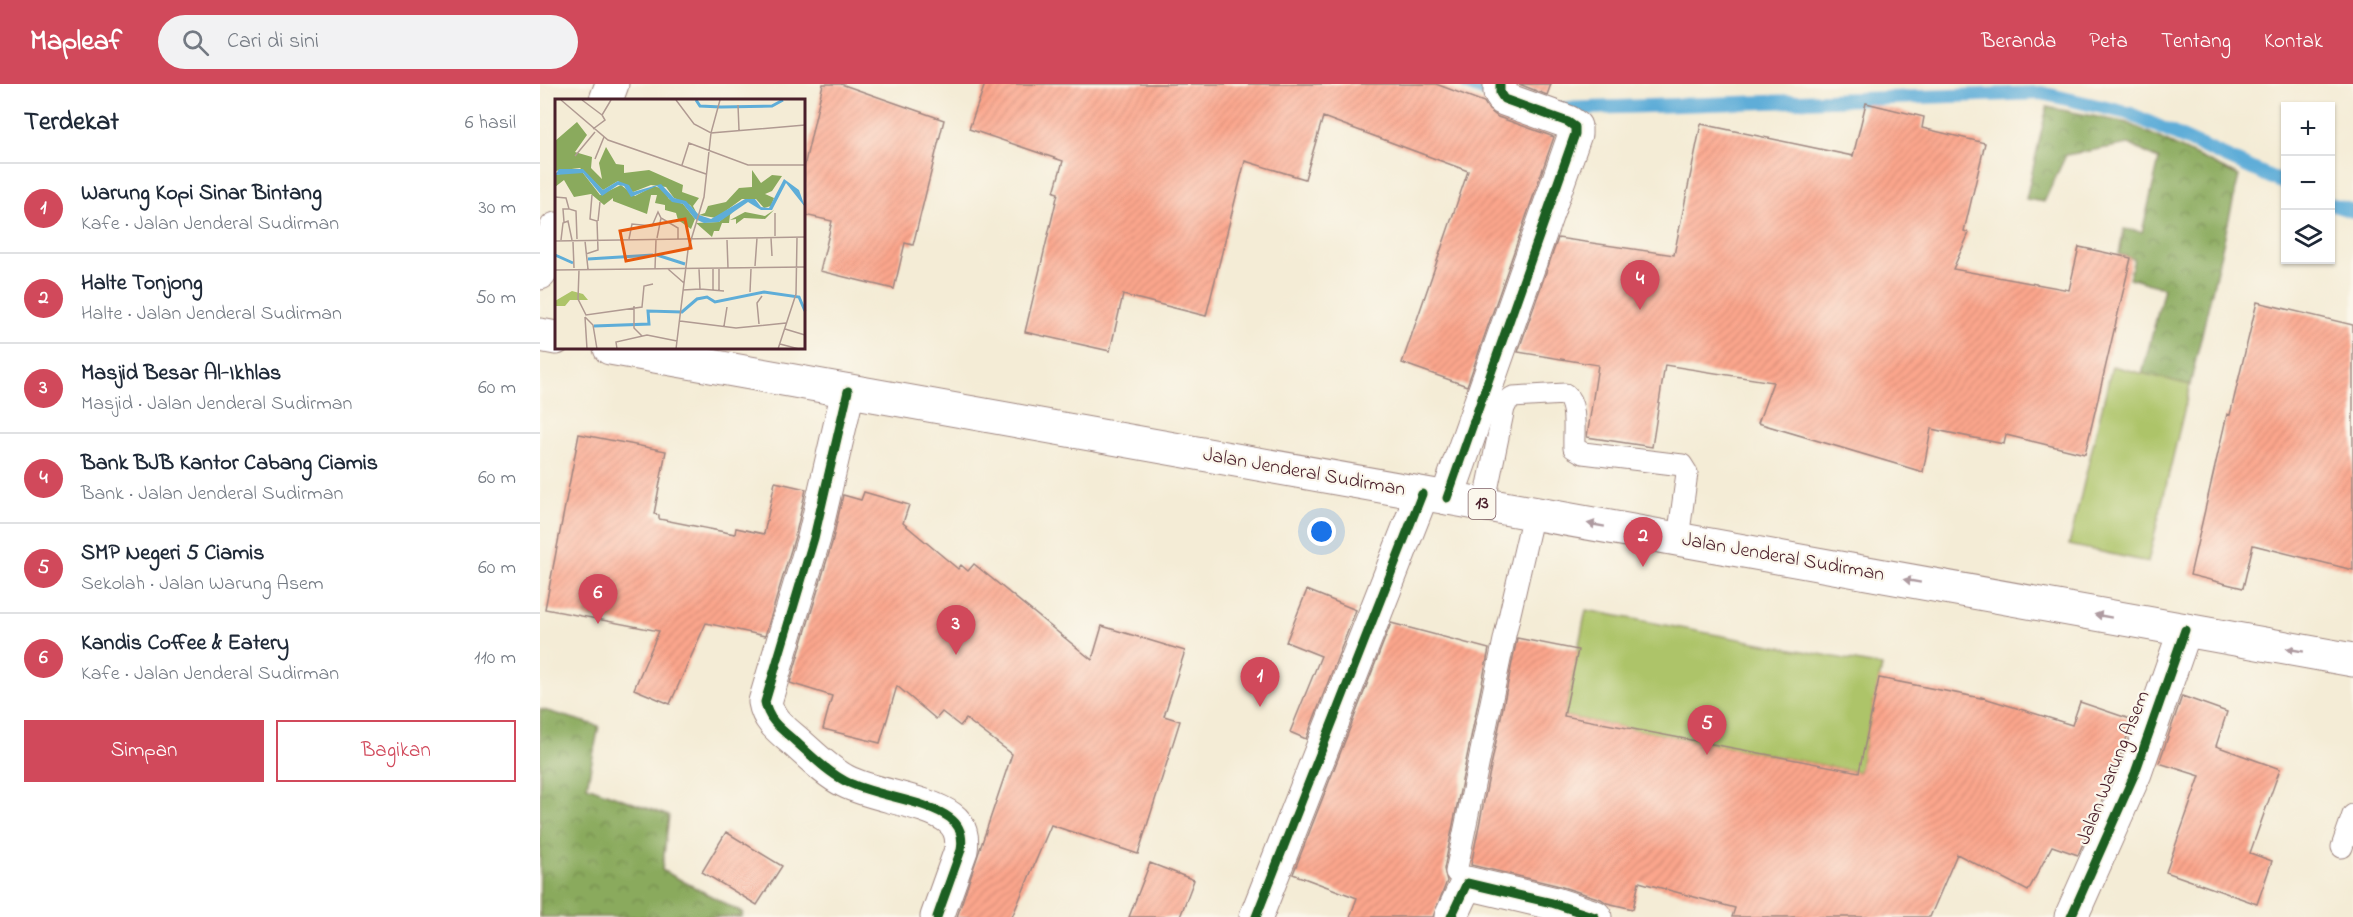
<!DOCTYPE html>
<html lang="id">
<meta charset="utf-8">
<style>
:root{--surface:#fff;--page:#f2f2f3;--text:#1f2937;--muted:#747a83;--line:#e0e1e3;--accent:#d1495b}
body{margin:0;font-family:"Indie Flower",sans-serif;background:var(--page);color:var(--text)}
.controls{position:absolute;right:18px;top:18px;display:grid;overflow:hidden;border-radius:0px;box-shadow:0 2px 4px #0004}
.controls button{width:54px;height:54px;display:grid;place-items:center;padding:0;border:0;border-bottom:2px solid var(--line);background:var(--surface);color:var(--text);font:30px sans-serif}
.you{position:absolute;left:782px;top:448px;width:21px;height:21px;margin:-15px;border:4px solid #fff;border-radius:50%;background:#1a73e8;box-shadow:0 0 0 9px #1a73e833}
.badge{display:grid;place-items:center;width:39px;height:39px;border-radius:50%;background:var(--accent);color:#fff;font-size:20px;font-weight:700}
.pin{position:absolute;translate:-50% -50px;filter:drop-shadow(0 2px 3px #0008)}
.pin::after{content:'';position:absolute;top:32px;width:21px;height:18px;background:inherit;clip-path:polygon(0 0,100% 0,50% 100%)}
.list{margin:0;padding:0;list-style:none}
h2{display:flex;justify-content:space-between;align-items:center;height:78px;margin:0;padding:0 24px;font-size:26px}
h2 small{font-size:20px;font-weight:400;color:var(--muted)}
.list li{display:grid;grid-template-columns:39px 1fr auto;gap:18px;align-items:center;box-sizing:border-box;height:90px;padding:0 24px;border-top:2px solid var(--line)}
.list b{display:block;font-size:22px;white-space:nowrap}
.list p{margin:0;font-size:20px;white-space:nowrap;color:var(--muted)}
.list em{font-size:20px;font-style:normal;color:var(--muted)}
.actions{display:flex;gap:12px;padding:18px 24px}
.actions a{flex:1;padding:14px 0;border:2px solid var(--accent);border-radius:0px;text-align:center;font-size:21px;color:var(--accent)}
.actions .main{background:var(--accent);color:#fff}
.icon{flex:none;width:33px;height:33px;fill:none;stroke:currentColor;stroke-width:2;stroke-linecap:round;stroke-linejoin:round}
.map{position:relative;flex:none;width:1813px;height:833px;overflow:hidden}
header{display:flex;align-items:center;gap:36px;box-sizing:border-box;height:84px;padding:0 30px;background:var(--accent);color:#fff}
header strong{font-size:28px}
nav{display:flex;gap:33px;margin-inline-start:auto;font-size:21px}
.search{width:420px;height:54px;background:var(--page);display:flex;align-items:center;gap:15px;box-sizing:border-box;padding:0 21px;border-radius:33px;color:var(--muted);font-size:22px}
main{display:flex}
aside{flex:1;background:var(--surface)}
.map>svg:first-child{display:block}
.forest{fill:url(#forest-crowns);stroke:#6a6444;stroke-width:1.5}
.green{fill:#adc469;stroke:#7c724a;stroke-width:1.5}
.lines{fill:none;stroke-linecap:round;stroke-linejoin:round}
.stream{stroke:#5eadd8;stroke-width:14}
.building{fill:url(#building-hatch)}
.service-casing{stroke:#9f8680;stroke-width:23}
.minor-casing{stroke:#9f8680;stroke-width:35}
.secondary-casing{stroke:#9f8680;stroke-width:35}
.trunk-casing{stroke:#9f8680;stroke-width:35}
.service{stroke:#fff;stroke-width:21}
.minor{stroke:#fff;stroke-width:33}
.secondary{stroke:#fff;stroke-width:33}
.trunk{stroke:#fff;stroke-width:33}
.cycleway-casing{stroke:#fbf7ec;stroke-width:13}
.cycleway{stroke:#1b5e20;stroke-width:9}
.oneway{fill:#ae9aa0}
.labels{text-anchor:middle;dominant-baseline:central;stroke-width:4.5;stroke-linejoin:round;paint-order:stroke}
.shield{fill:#fbf7ec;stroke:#7f6065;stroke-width:1.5}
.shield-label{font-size:18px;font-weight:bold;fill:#4a1f2b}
.street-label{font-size:20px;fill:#4a1f2b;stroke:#fbf7ec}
.inset-river{fill:none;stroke:#5eadd8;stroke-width:3}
.inset-road{fill:none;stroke:#b09a92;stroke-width:1.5}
.view{fill:#e8590c;fill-opacity:0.15;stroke:#e8590c;stroke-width:3}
.inset-edge{fill:none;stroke:#4a1f2b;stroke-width:3}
</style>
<header>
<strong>Mapleaf</strong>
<div class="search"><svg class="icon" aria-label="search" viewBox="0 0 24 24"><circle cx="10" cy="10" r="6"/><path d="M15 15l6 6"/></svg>Cari di sini</div>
<nav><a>Beranda</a><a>Peta</a><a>Tentang</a><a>Kontak</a></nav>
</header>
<main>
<aside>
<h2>Terdekat<small>6 hasil</small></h2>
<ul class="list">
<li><span class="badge">1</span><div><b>Warung Kopi Sinar Bintang</b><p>Kafe · Jalan Jenderal Sudirman</p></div><em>30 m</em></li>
<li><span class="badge">2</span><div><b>Halte Tonjong</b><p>Halte · Jalan Jenderal Sudirman</p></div><em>50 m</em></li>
<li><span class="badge">3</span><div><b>Masjid Besar Al-Ikhlas</b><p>Masjid · Jalan Jenderal Sudirman</p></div><em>60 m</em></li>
<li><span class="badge">4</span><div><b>Bank BJB Kantor Cabang Ciamis</b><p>Bank · Jalan Jenderal Sudirman</p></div><em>60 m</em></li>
<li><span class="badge">5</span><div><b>SMP Negeri 5 Ciamis</b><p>Sekolah · Jalan Warung Asem</p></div><em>60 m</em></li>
<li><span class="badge">6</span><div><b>Kandis Coffee &amp; Eatery</b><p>Kafe · Jalan Jenderal Sudirman</p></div><em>110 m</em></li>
</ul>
<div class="actions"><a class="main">Simpan</a><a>Bagikan</a></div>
</aside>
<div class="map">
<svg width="1813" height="833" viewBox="0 0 1813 833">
<defs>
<pattern id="forest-crowns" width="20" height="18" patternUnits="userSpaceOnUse" patternTransform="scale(1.5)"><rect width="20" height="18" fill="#8aaa5d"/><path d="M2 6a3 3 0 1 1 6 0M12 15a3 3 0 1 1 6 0" fill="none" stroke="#738a4d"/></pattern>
<pattern id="building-hatch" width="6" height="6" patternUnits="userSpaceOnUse" patternTransform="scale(1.5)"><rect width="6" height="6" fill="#fba68c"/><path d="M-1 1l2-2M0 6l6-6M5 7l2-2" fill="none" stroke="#d98e79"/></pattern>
</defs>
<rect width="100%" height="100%" fill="#fbf7ec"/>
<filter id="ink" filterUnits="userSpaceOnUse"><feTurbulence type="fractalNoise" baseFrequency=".0167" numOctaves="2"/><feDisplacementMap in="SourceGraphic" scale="12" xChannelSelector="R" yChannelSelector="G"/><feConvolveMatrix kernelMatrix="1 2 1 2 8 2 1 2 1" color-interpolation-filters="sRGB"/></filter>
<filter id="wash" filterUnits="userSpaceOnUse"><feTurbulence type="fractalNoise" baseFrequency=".008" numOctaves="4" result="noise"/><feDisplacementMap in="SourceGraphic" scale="24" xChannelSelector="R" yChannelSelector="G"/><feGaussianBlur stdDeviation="1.35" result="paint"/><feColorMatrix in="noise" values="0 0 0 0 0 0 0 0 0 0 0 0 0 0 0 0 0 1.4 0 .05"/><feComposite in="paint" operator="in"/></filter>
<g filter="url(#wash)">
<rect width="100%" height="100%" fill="#f4ecd6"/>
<!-- forest -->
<path class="forest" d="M1507,23L1588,39L1699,92L1650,301L1602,290L1624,204L1589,194L1594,175L1579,170L1584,145L1602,148L1619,76L1589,60L1526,71L1504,118L1486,115Z
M0,625L59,642L47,702L129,732L122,786L203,829L202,833H0Z"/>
<!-- green -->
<path class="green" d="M1572,282L1650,301L1608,478L1529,461Z
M1046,526L1342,582L1319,688L1024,632Z"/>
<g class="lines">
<!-- stream -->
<path class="stream" d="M927,0L960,13
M1019,25L1501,9L1588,29L1746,100
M1790,120L1813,127"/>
</g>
<g id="blocks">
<!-- building -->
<path class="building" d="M283,0H301L404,36L373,161L365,159L354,205L280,187L292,137L264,131V83Z
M445,0H896L944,18L949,26L958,33L1014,53L927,302L862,279L928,87L783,33L765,95L705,77L666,232L583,211L570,267L485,248L518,109L514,108L523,77L429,45Z
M979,0H1011L1007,11Z
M1326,19L1384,33L1382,44L1445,59L1424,147L1429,149L1413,185L1529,206L1539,163L1591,174L1545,370L1466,351L1464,360L1391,345L1383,388L1218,339L1233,298L1125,281L1112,363L1047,353L1058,281L978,268L1018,154L1134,171L1161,40L1313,72Z
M1717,218L1813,241V486L1713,461L1703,504L1650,491L1687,330L1690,331Z
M39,350L126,367L114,430L119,431V435L195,450L196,444L224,450L235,398L266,405L256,449L225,552L166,539L130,620L94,605L119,547L5,525Z
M324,408L369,421L363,439L418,485L421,481L428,487L434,480L552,576L562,542L645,567L624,632L640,637L598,770L511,741L472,833H417L472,670L426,635L420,642L402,628L396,635L357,602L340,659L283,645L292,612L250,599L292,459L303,411L321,416Z
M767,506L816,526L766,655L750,648L781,572L746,558Z
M851,539L949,565L904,785L907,797L893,833H810L817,814L753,790Z
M977,554L1038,566L1024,632L1319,688L1339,594L1441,614V613L1532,641L1540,618L1593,636L1574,689L1538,771L1512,762L1488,807L1417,770L1390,833H1192L1195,824L1099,798L1093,825L1067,819L1061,815L1016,801L931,781Z
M1642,612L1687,628L1676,662L1740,685L1710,769L1732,777L1717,820L1626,788L1660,692L1619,679Z
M186,748L242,782L217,821L162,788Z
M610,779L654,796L640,833H589Z"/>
</g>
</g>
<g filter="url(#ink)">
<use href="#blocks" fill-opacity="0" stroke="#9f8680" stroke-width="1.5"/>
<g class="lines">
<!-- service casing -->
<g class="service-casing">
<path id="service" d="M944,421L964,324L968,316L973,313L1025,310C1038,321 1033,348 1034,364L1043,369L1142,381L1147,389L1138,455
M1802,763L1813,731
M927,799L916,788L965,551L993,430"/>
</g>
<!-- minor casing -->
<g class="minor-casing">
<path id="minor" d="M308,307L274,454L225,618C228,636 241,645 255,657C271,671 286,687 305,697C334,712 386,716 410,734C421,742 423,754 421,766L397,833
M907,414L1035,50V43L1028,38L964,15L960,9V0
M716,833L882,410
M911,833L927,799L1012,819L1055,833
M1531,833L1595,689L1645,546"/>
</g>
<!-- secondary casing -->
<g class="secondary-casing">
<path id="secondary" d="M66,16L72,0
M0,189L16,145"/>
</g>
<!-- trunk casing -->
<g class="trunk-casing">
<path id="trunk" d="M0,251L16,254
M70,264L1813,576"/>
</g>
<!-- service -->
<use href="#service" class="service"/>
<!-- minor -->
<use href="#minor" class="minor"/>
<!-- secondary -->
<use href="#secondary" class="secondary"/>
<!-- trunk -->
<use href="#trunk" class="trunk"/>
<!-- cycleway casing -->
<g class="cycleway-casing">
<path id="cycleway" d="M308,307L274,454L225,618C228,636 241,645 255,657C271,671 286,687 305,697C334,712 386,716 410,734C421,742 423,754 421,766L397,833
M907,414L1035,50V43L1028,38L964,15L960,9V0
M716,833L882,410
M911,833L927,799L1012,819L1055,833
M1531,833L1595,689L1645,546"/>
</g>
<!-- cycleway -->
<use href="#cycleway" class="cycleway"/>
</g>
<!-- one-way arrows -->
<defs><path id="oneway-solid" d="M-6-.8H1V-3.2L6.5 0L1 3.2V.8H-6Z" transform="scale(1.5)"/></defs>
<g class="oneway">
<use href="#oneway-solid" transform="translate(1056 441) rotate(-170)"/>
<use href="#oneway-solid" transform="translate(1372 497) rotate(-170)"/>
<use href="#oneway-solid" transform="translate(1563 532) rotate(-170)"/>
<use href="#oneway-solid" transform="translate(1755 566) rotate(-170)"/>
</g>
</g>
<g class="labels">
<!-- shield labels -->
<rect class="shield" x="928.5" y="405" width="27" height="30" rx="4.5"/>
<g class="shield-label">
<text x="942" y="420">13</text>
</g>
<!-- street labels -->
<g class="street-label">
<text transform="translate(764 389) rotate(10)">Jalan Jenderal Sudirman</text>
<text transform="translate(1243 474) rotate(10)">Jalan Jenderal Sudirman</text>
<text transform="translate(1574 684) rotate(-68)">Jalan Warung Asem</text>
</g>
</g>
<!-- overview -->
<g transform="translate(15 15)">
<rect width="250" height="250" fill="#f4ecd6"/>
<path d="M22,23L32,36L20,53L37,58L36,69L47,80L44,64L51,48L61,65L69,66V74L94,71L128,86L127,93L144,99L138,107L142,115L135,106L119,99L111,88L96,86L78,93L63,82L48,91L25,69L0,72V42ZM197,71L206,84L217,76L227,77L217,92L210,95L219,99L216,107L209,109L201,100H187L161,119L144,116L150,114L153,107L171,103L184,89L197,88ZM21,72L28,74L45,96L66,86L80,97L99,87L108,90L114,100L128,105L140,120L136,130L123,121L121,114L110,111V106L100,104L102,96H96L92,115L58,102V99L49,106L36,95L19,98L9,81L0,88V76ZM185,105L175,116L174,124H167L164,132H159L157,138L141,124L164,123ZM219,111L210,120L189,119L181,125V120L175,121L190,113L210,117Z" fill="#8aaa5d"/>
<path d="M17,192L28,195L33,201H15L10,207H0V202Z" fill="#adc469"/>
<path d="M4,70H28L48,91L63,82L74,86L78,93L106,85L119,99L131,102L144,116L156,120L190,100H200L206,108L214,109L229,80L244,91L250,108L231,84L217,111H206L193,103L164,123L149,124L140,120L128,105L117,103L102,87L76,98L69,87L63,86L47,97L28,74L0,76Z" fill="#5eadd8"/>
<path class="inset-river" d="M141,1L145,7L166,8L217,7L228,1M0,156L18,164M102,156L130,165M33,160L98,156M39,227L94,225L93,212L127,213L142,200L152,198L160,203L209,193L244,198L250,212"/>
<path class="inset-road" d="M6,1L53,41L151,75M27,1L47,16M121,1L139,25L156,34L165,1M183,6L184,31M38,30L50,21L47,16L56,1M20,57L40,33M40,60L49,38M127,66L134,44L193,66H250M0,98L11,99L14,110L21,112L22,140M220,114V137M43,122L45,103M9,123L8,110H14M102,139L106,119M216,139L217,157M74,140L77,125L97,127L103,113L106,119L123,129V141M6,141L8,124L13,122L17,141M172,141L173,169M0,142L250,138M30,142L33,170M18,143L19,169M31,155L43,151L42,122L35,120L37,96M200,167L202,139M158,169V191M100,170L101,141M113,170L129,184M164,170V192M0,171L250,168M24,171L23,200L31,216L87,208L89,187L98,185M145,190L169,192M128,191L145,190L144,170M195,193L196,170M79,207V229L87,237M30,218L38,226L42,250M30,218L32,250M125,222L181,229L231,224M204,225L202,204L207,197M169,227L172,208M230,230L250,236M225,245L244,250M62,250L61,243L92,236L122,242M121,250L133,151L149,98L156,34L250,26M223,250L241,195L242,139"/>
<path class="view" d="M130,120L136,149L71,162L65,132Z"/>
<rect width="250" height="250" class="inset-edge"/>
</g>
</svg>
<div class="controls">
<button>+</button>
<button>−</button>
<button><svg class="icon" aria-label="layers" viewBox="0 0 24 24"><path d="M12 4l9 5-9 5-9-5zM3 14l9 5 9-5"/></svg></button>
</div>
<div class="you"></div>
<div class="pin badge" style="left:720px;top:623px">1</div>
<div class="pin badge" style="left:1103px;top:483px">2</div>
<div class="pin badge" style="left:416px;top:571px">3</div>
<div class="pin badge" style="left:1100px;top:226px">4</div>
<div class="pin badge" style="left:1167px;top:671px">5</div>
<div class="pin badge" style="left:58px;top:540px">6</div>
</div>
</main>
